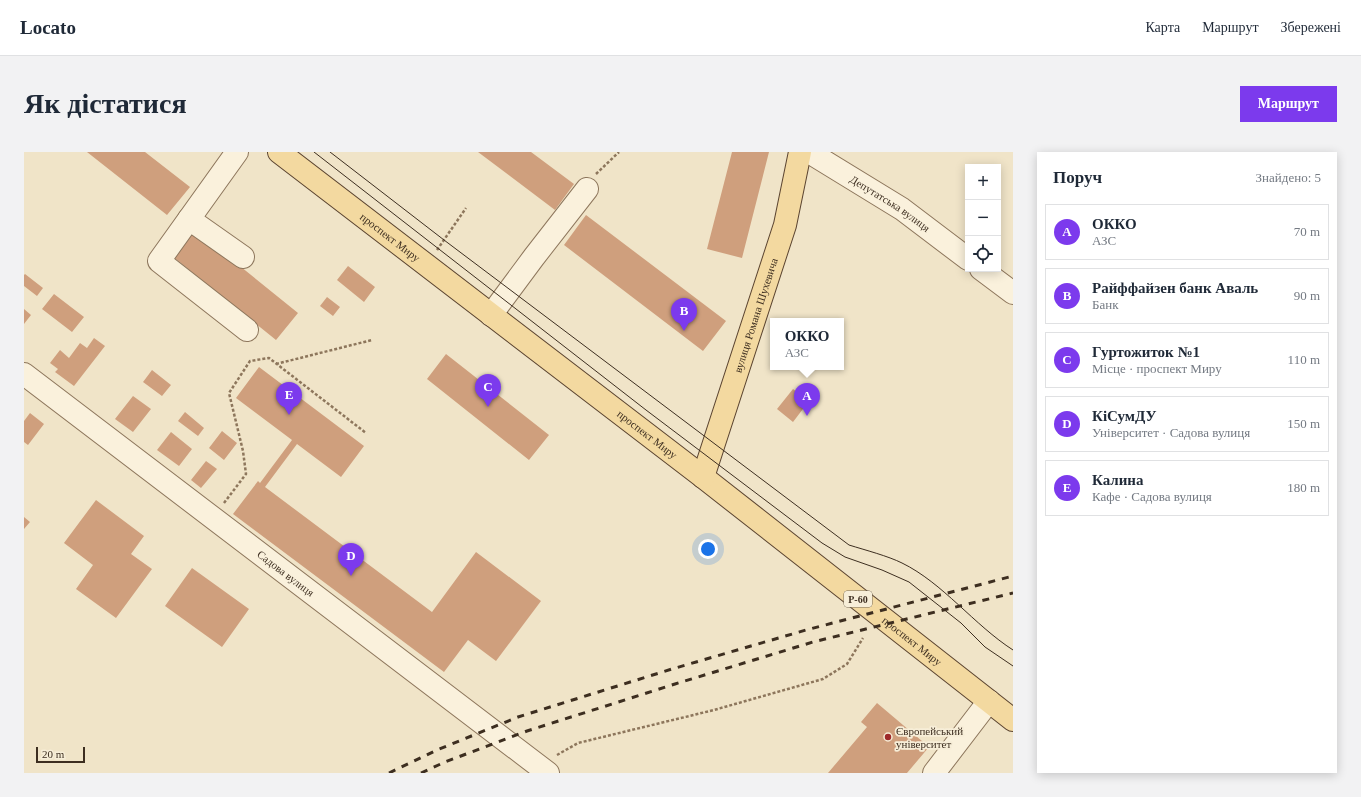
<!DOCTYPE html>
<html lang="uk">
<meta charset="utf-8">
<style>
:root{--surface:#fff;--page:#f2f2f3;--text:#1f2937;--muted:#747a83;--line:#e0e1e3;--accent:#7c3aed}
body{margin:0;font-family:"Times New Roman",serif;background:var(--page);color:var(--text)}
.controls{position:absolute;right:12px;top:12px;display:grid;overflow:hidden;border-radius:0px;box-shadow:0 2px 10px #0003}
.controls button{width:36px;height:36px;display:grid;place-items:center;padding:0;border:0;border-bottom:1px solid var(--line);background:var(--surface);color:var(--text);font:20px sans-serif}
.scale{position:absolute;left:12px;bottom:10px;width:49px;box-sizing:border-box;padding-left:4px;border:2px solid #3d2e20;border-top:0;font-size:11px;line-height:14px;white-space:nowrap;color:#3d2e20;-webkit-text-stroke:3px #f7eed8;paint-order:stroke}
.you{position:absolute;left:684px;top:397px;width:14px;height:14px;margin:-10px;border:3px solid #fff;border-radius:50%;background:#1a73e8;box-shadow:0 0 0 6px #1a73e833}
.badge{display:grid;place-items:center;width:26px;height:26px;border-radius:50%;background:var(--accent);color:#fff;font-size:13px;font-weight:700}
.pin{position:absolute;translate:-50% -33px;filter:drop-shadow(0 1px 2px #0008)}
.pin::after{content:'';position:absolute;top:21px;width:14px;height:12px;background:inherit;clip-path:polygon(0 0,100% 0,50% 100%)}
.popup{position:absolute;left:746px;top:166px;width:74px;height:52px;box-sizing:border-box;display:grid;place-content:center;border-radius:0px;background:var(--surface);filter:drop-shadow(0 1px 3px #0005);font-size:13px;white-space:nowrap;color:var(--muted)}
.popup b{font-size:15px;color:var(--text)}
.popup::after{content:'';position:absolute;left:50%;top:100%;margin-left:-8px;border:8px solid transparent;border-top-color:var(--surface)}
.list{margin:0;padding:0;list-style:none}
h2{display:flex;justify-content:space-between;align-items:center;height:52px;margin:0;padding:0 16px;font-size:17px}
h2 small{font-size:13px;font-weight:400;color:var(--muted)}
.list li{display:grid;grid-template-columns:26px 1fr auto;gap:12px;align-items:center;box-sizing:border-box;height:56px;margin:0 8px 8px;padding:0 8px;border:1px solid var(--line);border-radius:0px}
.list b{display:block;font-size:15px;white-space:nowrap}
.list p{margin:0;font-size:13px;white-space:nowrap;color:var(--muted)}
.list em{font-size:13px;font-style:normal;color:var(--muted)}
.icon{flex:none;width:22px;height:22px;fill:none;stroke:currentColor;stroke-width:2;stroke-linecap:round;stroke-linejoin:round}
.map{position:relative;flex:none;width:989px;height:621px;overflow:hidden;border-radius:0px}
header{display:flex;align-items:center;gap:24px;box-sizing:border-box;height:56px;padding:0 20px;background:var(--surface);border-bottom:1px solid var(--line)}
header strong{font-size:19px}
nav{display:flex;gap:22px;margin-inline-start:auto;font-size:14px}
.intro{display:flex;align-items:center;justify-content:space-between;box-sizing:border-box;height:96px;padding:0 24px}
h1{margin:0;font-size:28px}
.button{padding:10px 18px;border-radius:0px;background:var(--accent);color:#fff;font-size:14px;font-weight:700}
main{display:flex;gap:24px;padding:0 24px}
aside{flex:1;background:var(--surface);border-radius:0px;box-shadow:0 2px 10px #0003}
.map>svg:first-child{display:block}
.building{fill:#cf9f7d}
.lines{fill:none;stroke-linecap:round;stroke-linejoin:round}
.minor-casing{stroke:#8d765c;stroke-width:24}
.major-casing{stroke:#5b4430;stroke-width:24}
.path{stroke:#8d765c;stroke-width:2.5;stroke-dasharray:3 2;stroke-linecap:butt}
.minor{stroke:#faf1dc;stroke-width:22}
.major{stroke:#f3d9a0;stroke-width:22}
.tram{stroke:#3d2e20;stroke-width:1}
.rail{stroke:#3d2e20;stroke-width:3;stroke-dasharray:7 7;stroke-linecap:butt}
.poi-dot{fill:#9e2a2b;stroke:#f7eed8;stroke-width:1.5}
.labels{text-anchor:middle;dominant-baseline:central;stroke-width:3.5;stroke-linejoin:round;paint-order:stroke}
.shield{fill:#f7eed8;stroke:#756857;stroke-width:1}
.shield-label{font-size:10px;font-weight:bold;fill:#3d2e20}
.street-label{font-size:11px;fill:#3d2e20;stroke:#f7eed8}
.poi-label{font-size:11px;fill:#3d2e20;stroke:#f7eed8;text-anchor:start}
</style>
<header>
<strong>Locato</strong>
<nav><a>Карта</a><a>Маршрут</a><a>Збережені</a></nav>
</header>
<div class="intro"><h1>Як дістатися</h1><a class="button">Маршрут</a></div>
<main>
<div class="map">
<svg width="989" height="621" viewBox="0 0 989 621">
<rect width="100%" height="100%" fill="#f0e4c8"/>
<!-- building -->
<path class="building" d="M63,0H121L166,35L143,63Z
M454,0H507L550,32L531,58Z
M708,0H745L718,106L683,97Z
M562,63L702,169L679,199L540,93Z
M170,77L274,161L252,188L148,104Z
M324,114L351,135L340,150L313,128Z
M1,122L19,136L13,144L0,134V123Z
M30,142L60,165L48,180L18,157Z
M303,145L316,155L309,164L296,154Z
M0,157L7,163L0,172Z
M70,186L81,194L50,234L31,220L34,217L26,211L36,198L45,206L56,191L63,196Z
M422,202L525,283L505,308L403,227Z
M235,215L340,294L317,325L273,292L241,335L408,460L452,400L517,449L472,509L444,488L420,520L209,362L234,329L236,331L268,288L212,246Z
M128,218L147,233L138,244L119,230Z
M769,237L785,249L769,270L753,257Z
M109,244L127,257L109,280L91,267Z
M161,260L180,276L174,284L154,269Z
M6,261L20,272L4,293L0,290V269Z
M198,279L213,291L200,308L185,296Z
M147,280L168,297L155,314L133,298Z
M182,309L193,317L177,336L167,328Z
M72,348L120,384L107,402L128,417L92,466L52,437L69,413L40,391Z
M0,365L6,370L0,377Z
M168,416L225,457L198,495L141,454Z
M853,551L905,595L883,621H804L843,575L837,570Z"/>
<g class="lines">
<!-- minor casing -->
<g class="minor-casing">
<g id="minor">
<path d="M213,0L135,109L223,178"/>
<path id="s1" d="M785,0L878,57L944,107"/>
<path d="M165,67L219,105"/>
<path d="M957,117L989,141"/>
<path d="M467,163L510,105L563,37"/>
<path id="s2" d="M0,222L524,621"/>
<path d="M910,621L965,549"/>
</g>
</g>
<!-- major casing -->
<g class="major-casing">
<g id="major">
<path id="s3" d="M255,0L679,325L989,568"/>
<path id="s4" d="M679,325L761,73L776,0"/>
</g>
</g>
<!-- path -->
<path class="path" d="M572,22L595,0
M413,98L442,56
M252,212L348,188
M200,351L222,322L219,299L205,241L226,209L245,206L342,281
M533,603L554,591L690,558L799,527L823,512L839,486"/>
<!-- minor -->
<use href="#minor" class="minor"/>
<!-- major -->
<use href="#major" class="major"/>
<!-- tram -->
<path class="tram" d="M290,0L622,258L798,391L821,405L858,418L885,430L937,471L961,495L989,514
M306,0L420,88L825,393C841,398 864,404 878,411C919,431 950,473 989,498"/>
<!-- rail -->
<path class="rail" d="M365,621L413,598L494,565L648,517L782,478L989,424
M397,621L421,610L503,579L651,532L789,490L989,441"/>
</g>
<!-- markers -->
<circle class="poi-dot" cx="864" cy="585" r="4"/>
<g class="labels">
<!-- shield labels -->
<rect class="shield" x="820" y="439" width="28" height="16" rx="3"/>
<g class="shield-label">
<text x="834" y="447">Р-60</text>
</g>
<!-- street labels -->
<g class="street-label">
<text stroke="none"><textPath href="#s1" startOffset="96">Депутатська вулиця</textPath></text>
<text stroke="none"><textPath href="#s3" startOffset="140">проспект Миру</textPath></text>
<text stroke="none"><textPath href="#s4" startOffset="170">вулиця Романа Шухевича</textPath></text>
<text stroke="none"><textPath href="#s3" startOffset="464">проспект Миру</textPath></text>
<text stroke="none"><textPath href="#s2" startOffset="329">Садова вулиця</textPath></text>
<text stroke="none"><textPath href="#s3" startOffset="800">проспект Миру</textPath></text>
</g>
<!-- poi labels -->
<g class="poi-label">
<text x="872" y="579">Європейський<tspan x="872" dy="13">університет</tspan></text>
</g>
</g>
</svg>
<div class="controls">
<button>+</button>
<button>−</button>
<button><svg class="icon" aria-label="locate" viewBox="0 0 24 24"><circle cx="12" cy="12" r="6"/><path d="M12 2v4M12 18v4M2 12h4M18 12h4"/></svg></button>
</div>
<div class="scale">20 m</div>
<div class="you"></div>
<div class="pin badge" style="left:783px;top:264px">A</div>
<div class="popup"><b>ОККО</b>АЗС</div>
<div class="pin badge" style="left:660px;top:179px">B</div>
<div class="pin badge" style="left:464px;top:255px">C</div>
<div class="pin badge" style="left:327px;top:424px">D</div>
<div class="pin badge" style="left:265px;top:263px">E</div>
</div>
<aside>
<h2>Поруч<small>Знайдено: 5</small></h2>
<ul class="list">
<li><span class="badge">A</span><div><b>ОККО</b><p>АЗС</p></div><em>70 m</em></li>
<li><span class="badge">B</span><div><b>Райффайзен банк Аваль</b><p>Банк</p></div><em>90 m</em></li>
<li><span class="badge">C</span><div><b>Гуртожиток №1</b><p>Місце · проспект Миру</p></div><em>110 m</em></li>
<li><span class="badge">D</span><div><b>КіСумДУ</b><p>Університет · Садова вулиця</p></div><em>150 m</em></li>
<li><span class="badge">E</span><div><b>Калина</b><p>Кафе · Садова вулиця</p></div><em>180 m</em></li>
</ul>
</aside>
</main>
